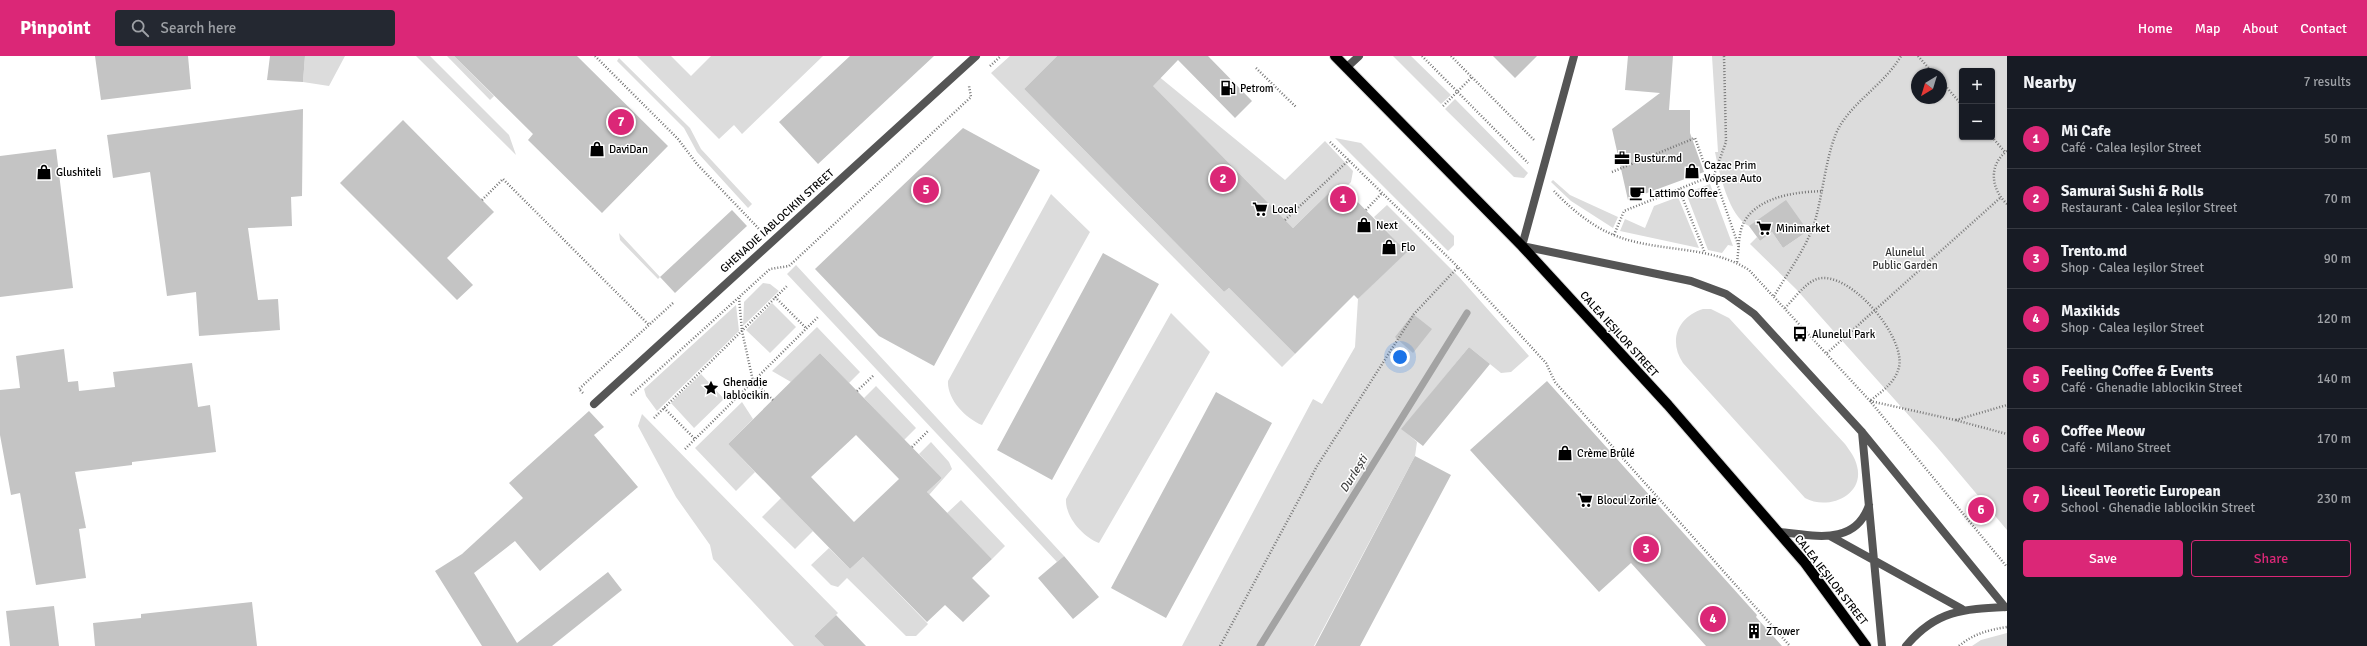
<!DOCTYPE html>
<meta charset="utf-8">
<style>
:root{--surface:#171b24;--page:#242831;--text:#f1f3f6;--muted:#9ea1a6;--line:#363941;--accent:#db2777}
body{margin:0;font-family:Signika,sans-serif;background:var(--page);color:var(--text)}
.controls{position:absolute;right:12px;top:12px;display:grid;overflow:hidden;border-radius:4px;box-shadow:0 1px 3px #0004}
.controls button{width:36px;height:36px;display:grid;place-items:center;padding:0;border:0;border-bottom:1px solid var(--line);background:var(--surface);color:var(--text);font:20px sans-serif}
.compass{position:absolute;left:1911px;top:12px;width:36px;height:36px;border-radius:50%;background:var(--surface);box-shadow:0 1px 3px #0004;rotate:218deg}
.you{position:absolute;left:1400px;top:301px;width:14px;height:14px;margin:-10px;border:3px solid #fff;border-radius:50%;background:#1a73e8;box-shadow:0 0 0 6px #1a73e833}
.badge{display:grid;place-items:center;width:26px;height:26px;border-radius:50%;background:var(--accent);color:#fff;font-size:13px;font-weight:700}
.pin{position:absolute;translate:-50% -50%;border:2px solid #fff;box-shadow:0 1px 4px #0006}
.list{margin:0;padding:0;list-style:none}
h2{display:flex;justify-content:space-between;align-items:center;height:52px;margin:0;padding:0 16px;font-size:17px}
h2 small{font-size:13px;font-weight:400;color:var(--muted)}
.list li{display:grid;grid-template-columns:26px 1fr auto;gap:12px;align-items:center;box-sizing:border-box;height:60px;padding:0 16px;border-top:1px solid var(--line)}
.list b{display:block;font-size:15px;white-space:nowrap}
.list p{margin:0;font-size:13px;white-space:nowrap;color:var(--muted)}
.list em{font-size:13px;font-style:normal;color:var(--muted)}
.actions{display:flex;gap:8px;padding:12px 16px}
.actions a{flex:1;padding:9px 0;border:1px solid var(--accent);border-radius:4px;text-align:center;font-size:14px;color:var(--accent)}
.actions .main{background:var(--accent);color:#fff}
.icon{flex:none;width:22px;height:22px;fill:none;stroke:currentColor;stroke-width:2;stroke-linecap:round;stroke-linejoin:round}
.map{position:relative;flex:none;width:2007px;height:590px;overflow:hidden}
header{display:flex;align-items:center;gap:24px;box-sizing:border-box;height:56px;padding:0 20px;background:var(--accent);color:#fff}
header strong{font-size:19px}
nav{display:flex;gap:22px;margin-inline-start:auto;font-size:14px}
.search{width:280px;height:36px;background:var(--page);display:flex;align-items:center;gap:10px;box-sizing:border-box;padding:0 14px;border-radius:4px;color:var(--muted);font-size:15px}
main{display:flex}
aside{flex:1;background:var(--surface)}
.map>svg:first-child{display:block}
.green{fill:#dcdcdc;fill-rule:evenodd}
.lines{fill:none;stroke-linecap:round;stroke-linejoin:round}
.stream{stroke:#a3a3a3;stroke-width:7}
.building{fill:#c4c4c4;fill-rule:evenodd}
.primary-casing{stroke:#dbdbdb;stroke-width:12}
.path{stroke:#777;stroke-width:2.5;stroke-dasharray:1 2;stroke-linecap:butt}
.service{stroke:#555;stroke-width:8}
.minor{stroke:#555;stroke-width:8}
.primary{stroke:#000;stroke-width:10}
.labels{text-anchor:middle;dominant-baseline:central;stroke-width:3;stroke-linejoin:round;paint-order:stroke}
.poi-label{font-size:11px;fill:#000;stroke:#fff;text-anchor:start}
.street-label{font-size:11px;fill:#000;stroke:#fff}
.park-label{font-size:11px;fill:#333;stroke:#fff}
.water-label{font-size:12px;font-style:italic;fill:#444;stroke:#fff}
</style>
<header>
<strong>Pinpoint</strong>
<div class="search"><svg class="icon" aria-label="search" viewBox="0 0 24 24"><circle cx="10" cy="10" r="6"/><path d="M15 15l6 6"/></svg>Search here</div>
<nav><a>Home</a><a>Map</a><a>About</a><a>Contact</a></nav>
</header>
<main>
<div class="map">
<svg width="2007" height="590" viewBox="0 0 2007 590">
<rect width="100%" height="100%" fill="#fff"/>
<!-- green -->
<path class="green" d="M305,0H345L329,30L303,26Z
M416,0H430L509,79L516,99Z
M447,0H454L494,40L490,44Z
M637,0H671L691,20L711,0H823L742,78L734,69L719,83Z
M1010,0H1057L1024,33L1224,236L1229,232L1295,298L1282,311L991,17Z
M1123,0L1135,1L1285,124L1325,85L1353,115L1351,126L1344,133L1339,127L1293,172Z
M1393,0H1411L1451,39L1441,48Z
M1712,0H2007V474L1937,391L1796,233L1750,188L1757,181L1760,185L1772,176L1783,192L1808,175C1794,174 1759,174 1749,170C1729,161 1719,116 1715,96H1718ZM1962,15H1992V81H1962ZM1917,18H1941V42H1917Z
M619,2L690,72L701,93L752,148L748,152L697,96L684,72L617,5Z
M1455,43L1528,117L1524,122L1514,121L1445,53Z
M1335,82L1361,87L1454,180V189L1448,195Z
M1553,124L1570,139L1618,161L1613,172L1571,145L1551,126Z
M1710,128L1733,190L1728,189L1722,197L1708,194L1686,137Z
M1051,138L1090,176L982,369C965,362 947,343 948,325Z
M1678,141L1699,192L1620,175L1625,163L1645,172L1654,150Z
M1387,149L1460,222L1529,300L1511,316L1501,317L1469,291L1402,373L1417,386L1415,400L1314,590H1182L1313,343L1322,348L1355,291L1358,243L1406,196L1374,161Z
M619,177L660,221L658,223L620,184Z
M796,209L1064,500L1057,506L787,218Z
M763,227L770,228L779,235L743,270L744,246Z
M772,247L796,271L770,297L746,274Z
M736,249L739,275L657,355L646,340L644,333Z
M1703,253H1711L1729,262L1845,388C1850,395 1855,401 1857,410C1865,439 1828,455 1805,442L1683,307C1668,284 1678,261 1703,253Z
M1171,257L1210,296L1099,487C1083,481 1065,461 1066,443Z
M817,271L860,316L849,327L820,297L791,326L772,315Z
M701,318L724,343L694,372L671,347Z
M876,330L916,372L904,384L864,342Z
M742,346L753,363L728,388L755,416L736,435L695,392Z
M642,358L838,557L814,580L824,590H794L713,503L710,489L676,441L638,370Z
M931,386L949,406L952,413L929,439L927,436L942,422L919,398Z
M781,442L813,475L795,493L762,461Z
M961,444L1005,490L992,503L947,457Z
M829,492L850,513L863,501L928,568L916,580H906L847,522L838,531L831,529L811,509Z
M2007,577V590H1972L1981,584Z"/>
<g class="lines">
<!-- stream -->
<path class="stream" d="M1260,590L1467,257"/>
</g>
<!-- building -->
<path class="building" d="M95,0H188L191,33L101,44Z
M270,0H305L303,26L267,24Z
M454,0H577L668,90L602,157L528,84L533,78Z
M850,0H934L818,108L779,66Z
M1057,0H1208L1252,45L1235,62L1178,4L1153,30L1293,172L1339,127L1407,196L1358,243L1354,239L1295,298L1229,232L1224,236L1024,33Z
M1493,0H1537L1515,22Z
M1628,0H1673L1669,54H1690V77L1704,116L1628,144L1612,73L1660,37L1625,34Z
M303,53L302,140L291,141L292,170L248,172L258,244L278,243L280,274L199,280L196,236L167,240L150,116L113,122L107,79Z
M403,64L494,156L447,202L473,229L457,244L340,127Z
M963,72L1040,114L934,310L879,280L815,213Z
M56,93L73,232L0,241V100Z
M1786,144L1808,175L1783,192L1772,176L1760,185L1749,170Z
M732,154L747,170L675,237L660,221Z
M1103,197L1159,228L1052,424L997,394Z
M1413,258L1432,273L1413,297L1395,281Z
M1469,291L1490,308L1423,390L1401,373Z
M64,293L68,326L78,325L79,335L115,331L113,316L192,307L198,351L210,349L216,396L132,406V409L75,416L86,472L79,473L86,522L36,529L20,437L11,439L0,379V334L20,332L16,300Z
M820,297L942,422L927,436L992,503L972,522L990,540L963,566L945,549L927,566L863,501L850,513L728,388ZM856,379L899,423L854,466L811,421Z
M1547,325L1757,559L1756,561L1782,590H1706L1631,507L1599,536L1470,394Z
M1216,336L1272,367L1166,562L1111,532Z
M589,355L604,371L594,379L638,431L540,515L515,485L474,517L517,587L608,516L622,534L552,590H482L435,515L462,498L523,442L509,427Z
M1415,400L1451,419L1360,590H1315Z
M1064,500L1099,541L1073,563L1038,522Z
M252,546L257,590H95L93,567L141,562V558Z
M54,550L59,590H10L6,555Z
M836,559L866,590H824L814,580Z"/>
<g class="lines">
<!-- primary casing -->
<g class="primary-casing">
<path id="primary" d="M1335,0L1522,190L1668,349L1805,507L1866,590"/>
</g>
<!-- path -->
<path class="path" d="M595,0L678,83L697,108L761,175
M1422,0L1528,107
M1451,0L1535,85
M1918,0L1934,18
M990,10L1001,0
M1256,12L1296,51
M1941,25L1962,49
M1443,50L1472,21
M1992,81L2005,96
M1330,86L1458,211L1546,307L1555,326L1790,590
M2007,95C1988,109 1991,133 2007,148
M1612,116L1695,82L1705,110
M1714,119L1726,86L1724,0
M1679,133L1705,197
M1554,135C1568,150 1588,167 1607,176C1652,198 1707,187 1749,214L1870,345L2007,511
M482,144L503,123L649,269
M1366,154L1382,137
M1285,164L1349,104
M1614,179L1624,155L1714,119L1739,191
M1737,206C1739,194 1738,177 1744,166C1759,140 1796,136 1823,135
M1774,240C1787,218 1804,195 1813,171C1823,143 1826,91 1841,68C1858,42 1885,27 1901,0
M775,241L806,272
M739,242L742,275L753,325L773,344
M1785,252C1794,243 1805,227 1817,223C1849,213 1906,281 1899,311C1895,327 1882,335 1870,345
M1827,297L2000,142
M857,335L874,319
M583,337L579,333L673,247
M631,339L770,213L789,210L971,41L969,30
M1870,345L1955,364L2007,378
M664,352L695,383
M654,362L787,230
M1956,364L2007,349
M912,391L928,375
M685,393L818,261
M1220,590L1317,410L1414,258L1458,211
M1959,590C1973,578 1988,574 2007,571"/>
<!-- service -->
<path class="service" d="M1574,0L1522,190L1691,225L1726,238L1754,258L1862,376L2005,551
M1346,12L1359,0
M1862,376L1882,590
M1779,476C1813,479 1855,491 1869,449
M1830,480L1962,553"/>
<!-- minor -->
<path class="minor" d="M594,348L976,0
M1906,590C1936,554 1963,553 2007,551"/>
<!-- primary -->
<use href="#primary" class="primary"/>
</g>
<!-- icons -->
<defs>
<g id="fuel-bare" transform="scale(1.2)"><path d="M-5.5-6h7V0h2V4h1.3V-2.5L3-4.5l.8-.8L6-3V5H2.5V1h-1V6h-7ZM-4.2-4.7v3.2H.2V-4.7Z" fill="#000" stroke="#fff" stroke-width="2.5" paint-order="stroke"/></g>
<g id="shop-bare" transform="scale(1.2)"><path d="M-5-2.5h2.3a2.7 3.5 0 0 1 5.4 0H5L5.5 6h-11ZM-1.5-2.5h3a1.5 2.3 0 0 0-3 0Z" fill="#000" stroke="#fff" stroke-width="2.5" paint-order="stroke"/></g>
<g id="office-bare" transform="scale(1.2)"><path d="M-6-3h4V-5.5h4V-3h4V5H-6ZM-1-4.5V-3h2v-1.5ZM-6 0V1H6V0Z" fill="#000" stroke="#fff" stroke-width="2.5" paint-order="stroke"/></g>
<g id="cafe-bare" transform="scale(1.2)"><path d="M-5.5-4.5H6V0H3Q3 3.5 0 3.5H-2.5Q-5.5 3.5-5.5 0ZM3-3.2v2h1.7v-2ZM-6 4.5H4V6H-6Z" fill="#000" stroke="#fff" stroke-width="2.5" paint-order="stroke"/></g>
<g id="supermarket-bare" transform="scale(1.2)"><path d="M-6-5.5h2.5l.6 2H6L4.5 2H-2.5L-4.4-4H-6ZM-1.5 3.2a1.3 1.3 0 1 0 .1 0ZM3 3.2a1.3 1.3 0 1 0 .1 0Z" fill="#000" stroke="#fff" stroke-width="2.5" paint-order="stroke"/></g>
<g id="bus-bare" transform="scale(1.2)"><path d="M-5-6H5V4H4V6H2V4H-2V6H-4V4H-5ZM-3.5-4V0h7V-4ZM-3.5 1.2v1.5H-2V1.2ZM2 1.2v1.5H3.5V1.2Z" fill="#000" stroke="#fff" stroke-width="2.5" paint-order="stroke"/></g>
<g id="sight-bare" transform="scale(1.2)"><path d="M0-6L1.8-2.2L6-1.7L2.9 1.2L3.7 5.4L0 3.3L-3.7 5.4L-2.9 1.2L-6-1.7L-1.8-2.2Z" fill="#000" stroke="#fff" stroke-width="2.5" paint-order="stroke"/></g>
<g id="building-bare" transform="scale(1.2)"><path d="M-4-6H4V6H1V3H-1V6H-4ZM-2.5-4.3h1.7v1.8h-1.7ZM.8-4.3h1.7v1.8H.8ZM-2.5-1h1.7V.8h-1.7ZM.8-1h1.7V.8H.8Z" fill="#000" stroke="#fff" stroke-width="2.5" paint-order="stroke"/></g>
</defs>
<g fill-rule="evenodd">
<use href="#fuel-bare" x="1228" y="32"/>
<use href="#shop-bare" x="597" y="93"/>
<use href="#office-bare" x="1622" y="102"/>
<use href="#shop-bare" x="1692" y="115"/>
<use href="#shop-bare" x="44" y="116"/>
<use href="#cafe-bare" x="1637" y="137"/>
<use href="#supermarket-bare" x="1260" y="153"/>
<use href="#shop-bare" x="1364" y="169"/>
<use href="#supermarket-bare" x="1764" y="172"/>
<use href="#shop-bare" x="1389" y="191"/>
<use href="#bus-bare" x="1800" y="278"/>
<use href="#sight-bare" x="711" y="332"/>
<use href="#shop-bare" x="1565" y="397"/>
<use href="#supermarket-bare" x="1585" y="444"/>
<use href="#building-bare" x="1754" y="575"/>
</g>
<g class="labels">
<!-- poi labels -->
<g class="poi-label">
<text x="1240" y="32">Petrom</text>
<text x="609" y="93">DaviDan</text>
<text x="1634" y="102">Bustur.md</text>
<text x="1704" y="109">Cazac Prim<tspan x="1704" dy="13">Vopsea Auto</tspan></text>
<text x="56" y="116">Glushiteli</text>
<text x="1649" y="137">Lattimo Coffee</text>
<text x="1272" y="153">Local</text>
<text x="1376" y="169">Next</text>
<text x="1776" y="172">Minimarket</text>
<text x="1401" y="191">Flo</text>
<text x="1812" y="278">Alunelul Park</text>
<text x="723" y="326">Ghenadie<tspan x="723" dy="13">Iablocikin</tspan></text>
<text x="1577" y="397">Crème Brûlé</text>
<text x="1597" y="444">Blocul Zorile</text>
<text x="1766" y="575">ZTower</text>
</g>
<!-- street labels -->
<g class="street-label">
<text transform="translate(777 165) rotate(-42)">GHENADIE IABLOCIKIN STREET</text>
<text transform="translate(1619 278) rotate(48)">CALEA IEȘILOR STREET</text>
<text transform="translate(1831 524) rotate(52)">CALEA IEȘILOR STREET</text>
</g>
<!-- park labels -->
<g class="park-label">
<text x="1905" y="196">Alunelul<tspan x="1905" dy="13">Public Garden</tspan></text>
</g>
<!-- water labels -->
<g class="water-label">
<text transform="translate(1354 418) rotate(-58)">Durlești</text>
</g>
</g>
</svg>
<div class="controls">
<button>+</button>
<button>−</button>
</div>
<svg class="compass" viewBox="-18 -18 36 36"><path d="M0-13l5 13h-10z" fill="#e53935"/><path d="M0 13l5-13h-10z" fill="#9ea1a6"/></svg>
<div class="you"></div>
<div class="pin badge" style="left:1343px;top:143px">1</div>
<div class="pin badge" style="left:1223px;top:123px">2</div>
<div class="pin badge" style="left:1646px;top:493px">3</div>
<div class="pin badge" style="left:1713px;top:563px">4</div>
<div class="pin badge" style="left:926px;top:134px">5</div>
<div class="pin badge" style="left:1981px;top:454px">6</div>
<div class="pin badge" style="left:621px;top:66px">7</div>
</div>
<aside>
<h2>Nearby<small>7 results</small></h2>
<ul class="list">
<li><span class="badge">1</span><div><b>Mi Cafe</b><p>Café · Calea Ieșilor Street</p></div><em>50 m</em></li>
<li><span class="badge">2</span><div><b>Samurai Sushi &amp; Rolls</b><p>Restaurant · Calea Ieșilor Street</p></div><em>70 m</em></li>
<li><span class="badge">3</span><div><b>Trento.md</b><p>Shop · Calea Ieșilor Street</p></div><em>90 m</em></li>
<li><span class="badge">4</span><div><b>Maxikids</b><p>Shop · Calea Ieșilor Street</p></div><em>120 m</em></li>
<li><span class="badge">5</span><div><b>Feeling Coffee &amp; Events</b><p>Café · Ghenadie Iablocikin Street</p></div><em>140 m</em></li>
<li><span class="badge">6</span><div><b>Coffee Meow</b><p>Café · Milano Street</p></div><em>170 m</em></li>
<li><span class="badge">7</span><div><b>Liceul Teoretic European</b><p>School · Ghenadie Iablocikin Street</p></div><em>230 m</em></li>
</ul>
<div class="actions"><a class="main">Save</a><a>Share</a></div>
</aside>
</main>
